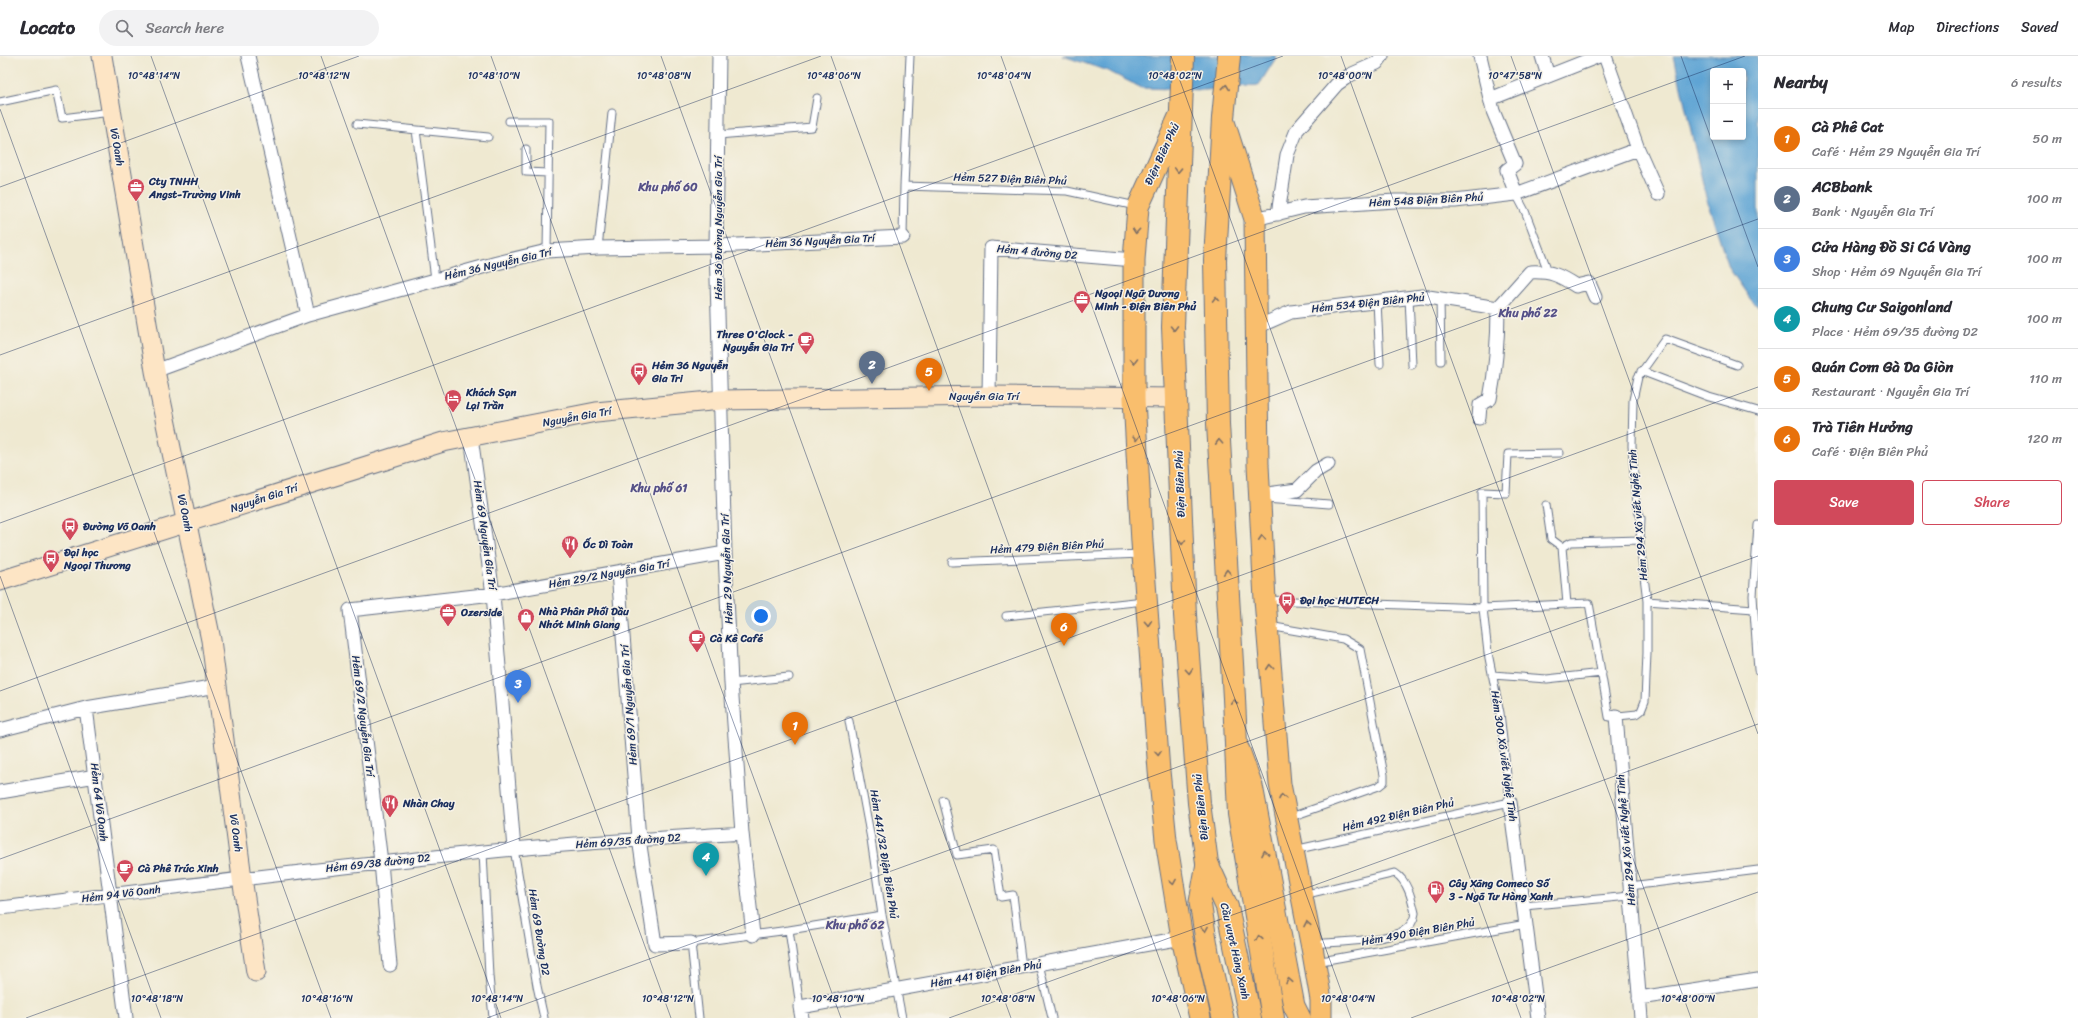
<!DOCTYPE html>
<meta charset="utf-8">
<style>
:root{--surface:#fff;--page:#f2f2f3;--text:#2b2b33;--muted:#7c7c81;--line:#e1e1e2;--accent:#d1495b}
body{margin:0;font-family:Sriracha,sans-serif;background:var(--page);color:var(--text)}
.controls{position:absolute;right:12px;top:12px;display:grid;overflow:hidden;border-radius:4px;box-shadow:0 2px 6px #0003}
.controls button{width:36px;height:36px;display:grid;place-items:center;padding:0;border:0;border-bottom:1px solid var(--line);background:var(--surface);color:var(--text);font:20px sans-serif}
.you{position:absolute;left:761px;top:560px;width:14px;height:14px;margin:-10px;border:3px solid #fff;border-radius:50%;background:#1a73e8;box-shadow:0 0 0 6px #1a73e833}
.badge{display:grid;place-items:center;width:26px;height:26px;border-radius:50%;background:var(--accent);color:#fff;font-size:13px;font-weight:700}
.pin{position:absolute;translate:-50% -33px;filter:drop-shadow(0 1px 2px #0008)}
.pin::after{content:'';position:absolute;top:21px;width:14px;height:12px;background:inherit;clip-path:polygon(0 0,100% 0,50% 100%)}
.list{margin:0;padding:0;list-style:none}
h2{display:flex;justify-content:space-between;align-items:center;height:52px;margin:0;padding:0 16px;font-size:17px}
h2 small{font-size:13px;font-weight:400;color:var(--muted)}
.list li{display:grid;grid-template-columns:26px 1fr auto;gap:12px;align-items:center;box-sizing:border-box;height:60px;padding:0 16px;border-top:1px solid var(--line)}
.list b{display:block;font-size:15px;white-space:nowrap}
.list p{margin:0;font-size:13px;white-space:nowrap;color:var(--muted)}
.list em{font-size:13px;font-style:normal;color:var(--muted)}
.actions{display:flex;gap:8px;padding:12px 16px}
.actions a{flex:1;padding:9px 0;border:1px solid var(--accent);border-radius:4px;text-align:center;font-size:14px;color:var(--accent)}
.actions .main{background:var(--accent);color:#fff}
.icon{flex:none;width:22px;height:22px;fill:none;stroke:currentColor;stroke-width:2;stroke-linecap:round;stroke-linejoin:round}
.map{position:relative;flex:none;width:1758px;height:962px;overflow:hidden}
header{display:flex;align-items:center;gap:24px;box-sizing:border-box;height:56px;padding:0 20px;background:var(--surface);border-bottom:1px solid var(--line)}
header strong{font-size:19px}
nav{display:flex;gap:22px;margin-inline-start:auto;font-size:14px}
.search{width:280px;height:36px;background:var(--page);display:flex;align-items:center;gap:10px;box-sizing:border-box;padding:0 14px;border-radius:22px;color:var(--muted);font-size:15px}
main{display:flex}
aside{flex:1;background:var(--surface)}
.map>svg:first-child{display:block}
.water{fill:#5ea4d4;stroke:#3c6a99;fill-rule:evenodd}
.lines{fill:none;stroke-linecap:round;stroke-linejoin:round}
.lane-casing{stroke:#657086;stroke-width:9}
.street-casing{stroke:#657086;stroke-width:15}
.secondary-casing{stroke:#657086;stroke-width:21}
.primary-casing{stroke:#657086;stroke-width:23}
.highway-casing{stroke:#657086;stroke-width:24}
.lane{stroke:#fff;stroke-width:7}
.street{stroke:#fff;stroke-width:13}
.secondary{stroke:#fde5c5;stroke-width:19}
.primary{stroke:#f9be6d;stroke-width:21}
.highway{stroke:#f9be6d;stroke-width:22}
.oneway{stroke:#7f6f65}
.ticks{fill:none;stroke:#1b2f5e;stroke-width:1;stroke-opacity:0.45}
.labels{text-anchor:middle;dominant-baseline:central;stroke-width:3;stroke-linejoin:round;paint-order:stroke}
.street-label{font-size:11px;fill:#1b2f5e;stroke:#f7f3e8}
.poi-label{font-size:11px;font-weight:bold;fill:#1b2f5e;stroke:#f7f3e8;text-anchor:start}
.neighbourhood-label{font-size:12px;font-weight:bold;fill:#565188;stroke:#f7f3e8}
.ticks-label{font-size:10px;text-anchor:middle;fill:#1b2f5e;stroke:#f7f3e8;stroke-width:3;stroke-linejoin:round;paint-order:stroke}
</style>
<header>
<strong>Locato</strong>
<div class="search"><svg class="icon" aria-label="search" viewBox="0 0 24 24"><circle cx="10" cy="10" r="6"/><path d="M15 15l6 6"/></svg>Search here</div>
<nav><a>Map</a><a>Directions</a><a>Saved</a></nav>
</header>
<main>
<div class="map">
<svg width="1758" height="962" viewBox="0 0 1758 962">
<rect width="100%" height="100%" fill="#f7f3e8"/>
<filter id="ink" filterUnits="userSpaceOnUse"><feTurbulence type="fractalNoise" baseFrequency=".025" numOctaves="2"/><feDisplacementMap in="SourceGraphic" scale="8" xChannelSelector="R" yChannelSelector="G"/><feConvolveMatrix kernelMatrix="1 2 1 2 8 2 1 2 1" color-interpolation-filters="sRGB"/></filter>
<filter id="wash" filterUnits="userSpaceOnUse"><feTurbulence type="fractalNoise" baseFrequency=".012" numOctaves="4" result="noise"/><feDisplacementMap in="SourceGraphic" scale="16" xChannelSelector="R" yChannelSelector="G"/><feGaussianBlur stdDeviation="0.9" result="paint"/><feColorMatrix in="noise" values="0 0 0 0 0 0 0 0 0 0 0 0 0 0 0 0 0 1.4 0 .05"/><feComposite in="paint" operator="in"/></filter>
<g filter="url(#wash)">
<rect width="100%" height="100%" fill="#efe9d1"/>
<!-- water -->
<path class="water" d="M1063,0H1277L1259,29L1205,34L1142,32L1108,15Z
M1674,0H1758V251L1751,244L1729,212L1706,141ZM1713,15H1743V81H1713Z"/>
</g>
<g filter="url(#ink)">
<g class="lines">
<!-- lane casing -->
<g class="lane-casing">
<path id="lane" d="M0,46L56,34L62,62L111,56
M509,65H549L547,195
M357,68L488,81
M416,74L435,223
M718,79L812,71L817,42
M526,93V116L548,117
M904,130L910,0
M1516,138L1525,155L1548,215
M903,181L904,130L1067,135L1136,150
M598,192L612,57
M1409,241L1412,309
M1440,242L1441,305
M1377,245L1380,308
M1641,315L1709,341L1758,355
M1264,443L1329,448
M1546,449L1551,483L1562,491L1567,548L1589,547L1609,661L1637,658L1641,655L1645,645L1647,597V545L1640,488L1641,462L1636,448L1632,390L1633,344L1638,321L1665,283L1737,309
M1758,469L1753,540L1758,614
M1562,491L1571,486L1640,484
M952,506L1141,498
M1267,544L1483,552L1567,548
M1647,545L1754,553
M1006,560L1144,545
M1269,570L1343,583L1360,593L1384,719V726L1379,730L1288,762
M1492,619L1547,623L1602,617
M731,627L789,621
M849,665L871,783L882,859L902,962
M943,744L957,799L994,794L1001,841L1013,839L1022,911
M514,793L537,930L544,962
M1294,794L1510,746L1500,657L1488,597L1483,552L1482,436L1506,437L1508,398L1560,397
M483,796L489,920L493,962
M1630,830L1758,814
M1303,839L1395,817C1408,825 1412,844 1415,857C1414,865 1410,871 1403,875C1385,885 1336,886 1314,888
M1524,850L1630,840
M789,874L882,859
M1316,906L1526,868
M1039,908L1052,962
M699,962L691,887L789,874L800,951"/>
</g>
<!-- street casing -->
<g class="street-casing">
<path id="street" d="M248,0L308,259
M719,0L716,190L725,497L731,627L742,777L753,879
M1480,0L1493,55L1515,108L1507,114L1516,138
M1542,0L1548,20
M1605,0L1638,93L1658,138
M1490,43L1599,0
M1278,158L1287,99L1297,74L1337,28L1350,19L1377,7L1382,0
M1255,163L1304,151L1395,145H1455L1516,138L1638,93
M1257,271L1291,256L1422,240L1498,252L1530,216C1551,215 1559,219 1576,230L1589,227L1595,241
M155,315L308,259L497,207L547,195L598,192L716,190L903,181
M989,340L991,192L1134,204
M1479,362L1480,349L1490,343C1496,312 1498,283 1498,252
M471,381L493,538L514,793
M1260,439L1297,434L1316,415L1328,408
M618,516L639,783L655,888L691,887
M86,652L126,962
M1616,660L1641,962
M0,674L86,652L217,630
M0,736L96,720
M1510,746L1538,962
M0,852C161,833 322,812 484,796C570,787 656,783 742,777
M390,909L381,806L350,554L493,538L725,497
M1639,942L1758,924
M802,962L800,951L1182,882"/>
</g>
<!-- secondary casing -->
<g class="secondary-casing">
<path id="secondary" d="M102,0L155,315L211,584L242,822L256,916
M0,525L443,386L596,356L721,344L989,340L1176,342"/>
</g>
<!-- primary casing -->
<g class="primary-casing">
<path id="primary" d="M1179,61L1138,151L1134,204V343L1142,486L1159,715L1166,784L1182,882L1200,962
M1224,66L1255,163L1258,409L1265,544L1280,728L1313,897L1321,944V962
M1239,694L1252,730L1294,950L1300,962
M1207,807L1200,846L1208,896L1223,962"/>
</g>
<!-- highway casing -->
<g class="highway-casing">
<path id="highway" d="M1183,0L1173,271L1185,559L1199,747L1207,807L1227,851L1250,962
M1229,0L1223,62L1215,204L1218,368L1234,642L1239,758L1273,962"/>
</g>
<!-- lane -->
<use href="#lane" class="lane"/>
<!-- street -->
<use href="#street" class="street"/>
<!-- secondary -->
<use href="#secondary" class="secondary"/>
<!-- primary -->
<use href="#primary" class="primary"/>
<!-- highway -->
<use href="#highway" class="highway"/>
</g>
<!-- one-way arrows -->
<defs><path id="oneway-chevron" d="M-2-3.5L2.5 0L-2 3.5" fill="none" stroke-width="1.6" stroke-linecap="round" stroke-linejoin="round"/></defs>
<g class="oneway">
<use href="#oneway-chevron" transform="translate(1226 31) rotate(-84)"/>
<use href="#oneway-chevron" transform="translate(1178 114) rotate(92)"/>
<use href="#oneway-chevron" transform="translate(1136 175) rotate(95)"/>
<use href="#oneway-chevron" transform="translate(1216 243) rotate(-91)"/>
<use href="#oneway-chevron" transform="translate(1174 272) rotate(89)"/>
<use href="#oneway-chevron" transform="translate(1134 305) rotate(90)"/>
<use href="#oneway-chevron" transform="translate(1136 382) rotate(87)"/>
<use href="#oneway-chevron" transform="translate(1219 386) rotate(-93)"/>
<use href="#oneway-chevron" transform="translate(1262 482) rotate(-93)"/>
<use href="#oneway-chevron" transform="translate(1182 486) rotate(88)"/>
<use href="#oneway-chevron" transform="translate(1227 516) rotate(-93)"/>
<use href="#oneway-chevron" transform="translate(1148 567) rotate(86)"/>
<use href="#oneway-chevron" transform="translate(1270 611) rotate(-95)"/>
<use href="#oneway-chevron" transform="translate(1189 615) rotate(86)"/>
<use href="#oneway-chevron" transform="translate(1234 646) rotate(-93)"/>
<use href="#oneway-chevron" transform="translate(1158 697) rotate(86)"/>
<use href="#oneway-chevron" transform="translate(1282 741) rotate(-100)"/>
<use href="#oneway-chevron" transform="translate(1265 797) rotate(-101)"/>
<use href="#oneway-chevron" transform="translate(1173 826) rotate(81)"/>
<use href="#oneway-chevron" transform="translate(1307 868) rotate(-101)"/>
<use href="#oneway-chevron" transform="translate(1205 873) rotate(81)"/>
<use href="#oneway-chevron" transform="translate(1259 882) rotate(-100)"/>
<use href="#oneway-chevron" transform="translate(1289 925) rotate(-101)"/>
</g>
</g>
<!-- ticks -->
<path class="ticks" d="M151,0L501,962M321,0L671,962M491,0L841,962M661,0L1011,962M831,0L1181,962M1001,0L1351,962M1171,0L1521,962M1341,0L1691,962M1511,0L1758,678M1681,0L1758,211M0,53L331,962M0,131L359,0M0,299L821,0M0,467L1283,0M0,520L161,962M0,635L1745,0M0,803L1758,163M26,962L1758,331M487,962L1758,500M949,962L1758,668M1411,962L1758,836"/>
<!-- icons -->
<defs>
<g id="office-pin" transform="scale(0.9)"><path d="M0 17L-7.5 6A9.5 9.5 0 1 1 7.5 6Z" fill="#d1495b" stroke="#f7f3e8"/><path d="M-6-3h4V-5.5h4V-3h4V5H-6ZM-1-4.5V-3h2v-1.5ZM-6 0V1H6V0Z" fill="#fff"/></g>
<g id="cafe-pin" transform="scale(0.9)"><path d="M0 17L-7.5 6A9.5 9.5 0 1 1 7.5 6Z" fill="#d1495b" stroke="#f7f3e8"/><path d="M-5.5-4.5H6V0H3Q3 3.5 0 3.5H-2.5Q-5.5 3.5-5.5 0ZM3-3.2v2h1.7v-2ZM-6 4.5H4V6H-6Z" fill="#fff"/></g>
<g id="bus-pin" transform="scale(0.9)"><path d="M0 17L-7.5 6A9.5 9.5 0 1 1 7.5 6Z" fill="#d1495b" stroke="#f7f3e8"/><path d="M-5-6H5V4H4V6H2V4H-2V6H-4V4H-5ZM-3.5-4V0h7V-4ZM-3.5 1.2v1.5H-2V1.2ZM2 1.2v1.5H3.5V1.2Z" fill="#fff"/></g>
<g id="hotel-pin" transform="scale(0.9)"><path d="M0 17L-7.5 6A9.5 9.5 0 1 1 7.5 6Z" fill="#d1495b" stroke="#f7f3e8"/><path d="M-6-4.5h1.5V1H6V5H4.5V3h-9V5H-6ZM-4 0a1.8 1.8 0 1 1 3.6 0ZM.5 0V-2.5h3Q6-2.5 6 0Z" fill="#fff"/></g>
<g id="restaurant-pin" transform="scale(0.9)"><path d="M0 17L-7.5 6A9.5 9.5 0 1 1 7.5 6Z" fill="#d1495b" stroke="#f7f3e8"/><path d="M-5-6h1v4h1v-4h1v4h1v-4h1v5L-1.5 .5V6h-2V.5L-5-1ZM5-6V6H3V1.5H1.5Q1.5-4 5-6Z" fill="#fff"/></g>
<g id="shop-pin" transform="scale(0.9)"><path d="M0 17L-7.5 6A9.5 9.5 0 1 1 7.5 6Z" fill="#d1495b" stroke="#f7f3e8"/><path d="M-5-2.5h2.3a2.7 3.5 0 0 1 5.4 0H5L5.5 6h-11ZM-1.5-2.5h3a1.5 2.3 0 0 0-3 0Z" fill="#fff"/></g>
<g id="fuel-pin" transform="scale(0.9)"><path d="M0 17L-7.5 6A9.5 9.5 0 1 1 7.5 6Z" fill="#d1495b" stroke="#f7f3e8"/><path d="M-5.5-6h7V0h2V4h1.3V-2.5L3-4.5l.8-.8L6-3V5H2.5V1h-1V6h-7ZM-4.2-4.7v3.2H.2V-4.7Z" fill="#fff"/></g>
</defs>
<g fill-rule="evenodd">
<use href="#office-pin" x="136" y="131"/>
<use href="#office-pin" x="1082" y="243"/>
<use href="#cafe-pin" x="806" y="284"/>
<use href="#bus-pin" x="639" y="315"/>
<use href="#hotel-pin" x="453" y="342"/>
<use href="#bus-pin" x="70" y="470"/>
<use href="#restaurant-pin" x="570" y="488"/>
<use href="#bus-pin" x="51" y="502"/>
<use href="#bus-pin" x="1287" y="544"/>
<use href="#office-pin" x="448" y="556"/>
<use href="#shop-pin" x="526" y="561"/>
<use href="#cafe-pin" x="697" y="582"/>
<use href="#restaurant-pin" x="390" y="747"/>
<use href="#cafe-pin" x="125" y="812"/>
<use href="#fuel-pin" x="1436" y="833"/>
</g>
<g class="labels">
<!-- street labels -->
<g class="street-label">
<text transform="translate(117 91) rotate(80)">Võ Oanh</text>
<text transform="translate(1162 98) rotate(-65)">Điện Biên Phủ</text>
<text transform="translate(1010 123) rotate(2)">Hẻm 527 Điện Biên Phủ</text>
<text transform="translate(1426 144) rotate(-3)">Hẻm 548 Điện Biên Phủ</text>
<text transform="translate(718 172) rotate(-90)">Hẻm 36 Đường Nguyễn Gia Trí</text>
<text transform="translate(820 185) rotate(-3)">Hẻm 36 Nguyễn Gia Trí</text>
<text transform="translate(1037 196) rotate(5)">Hẻm 4 đường D2</text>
<text transform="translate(498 208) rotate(-13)">Hẻm 36 Nguyễn Gia Trí</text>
<text transform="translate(1368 247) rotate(-6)">Hẻm 534 Điện Biên Phủ</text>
<text x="984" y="340">Nguyễn Gia Trí</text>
<text transform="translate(577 361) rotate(-10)">Nguyễn Gia Trí</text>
<text transform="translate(1180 428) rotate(-92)">Điện Biên Phủ</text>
<text transform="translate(264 442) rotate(-18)">Nguyễn Gia Trí</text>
<text transform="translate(185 457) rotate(78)">Võ Oanh</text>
<text transform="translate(1638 459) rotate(-95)">Hẻm 294 Xô viết Nghệ Tĩnh</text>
<text transform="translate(485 479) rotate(82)">Hẻm 69 Nguyễn Gia Trí</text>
<text transform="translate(1047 491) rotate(-3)">Hẻm 479 Điện Biên Phủ</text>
<text transform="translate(727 513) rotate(-92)">Hẻm 29 Nguyễn Gia Trí</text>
<text transform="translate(609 518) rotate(-10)">Hẻm 29/2 Nguyễn Gia Trí</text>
<text transform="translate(629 649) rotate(-94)">Hẻm 69/1 Nguyễn Gia Trí</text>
<text transform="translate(363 660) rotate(83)">Hẻm 69/2 Nguyễn Gia Trí</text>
<text transform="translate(1504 700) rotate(82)">Hẻm 300 Xô viết Nghệ Tĩnh</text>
<text transform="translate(99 746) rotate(83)">Hẻm 64 Võ Oanh</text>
<text transform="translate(1201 751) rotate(-96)">Điện Biên Phủ</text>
<text transform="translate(1398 759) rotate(-13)">Hẻm 492 Điện Biên Phủ</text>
<text transform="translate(236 777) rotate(82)">Võ Oanh</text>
<text transform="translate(1626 784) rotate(-95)">Hẻm 294 Xô viết Nghệ Tĩnh</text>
<text transform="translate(628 785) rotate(-4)">Hẻm 69/35 đường D2</text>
<text transform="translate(884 798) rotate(81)">Hẻm 441/32 Điện Biên Phủ</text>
<text transform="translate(378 807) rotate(-6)">Hẻm 69/38 đường D2</text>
<text transform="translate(121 838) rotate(-7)">Hẻm 94 Võ Oanh</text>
<text transform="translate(539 876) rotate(81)">Hẻm 69 Đường D2</text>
<text transform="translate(1418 876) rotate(-10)">Hẻm 490 Điện Biên Phủ</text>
<text transform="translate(1235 895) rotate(77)">Cầu vượt Hàng Xanh</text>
<text transform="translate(986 918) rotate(-10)">Hẻm 441 Điện Biên Phủ</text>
</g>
<!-- poi labels -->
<g class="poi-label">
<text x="149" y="125">Cty TNHH<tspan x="149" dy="13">Angst-Trường Vinh</tspan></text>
<text x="1095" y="237">Ngoại Ngữ Dương<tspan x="1095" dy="13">Minh - Điện Biên Phủ</tspan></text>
<text x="793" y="278" text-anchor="end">Three O'Clock -<tspan x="793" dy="13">Nguyễn Gia Trí</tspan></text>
<text x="652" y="309">Hẻm 36 Nguyễn<tspan x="652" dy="13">Gia Tri</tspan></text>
<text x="466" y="336">Khách Sạn<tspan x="466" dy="13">Lại Trần</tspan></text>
<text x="83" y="470">Đường Võ Oanh</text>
<text x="583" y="488">Ốc Dì Toàn</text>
<text x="64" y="496">Đại học<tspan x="64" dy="13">Ngoại Thương</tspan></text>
<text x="1300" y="544">Đại học HUTECH</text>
<text x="539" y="555">Nhà Phân Phối Dầu<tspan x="539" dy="13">Nhớt Minh Giang</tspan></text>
<text x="461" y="556">Ozerside</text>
<text x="710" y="582">Cà Kê Café</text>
<text x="403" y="747">Nhàn Chay</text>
<text x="138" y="812">Cà Phê Trúc Xinh</text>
<text x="1449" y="827">Cây Xăng Comeco Số<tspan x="1449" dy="13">3 - Ngã Tư Hàng Xanh</tspan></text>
</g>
<!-- neighbourhood labels -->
<g class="neighbourhood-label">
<text x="668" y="131">Khu phố 60</text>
<text x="1528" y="257">Khu phố 22</text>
<text x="659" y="432">Khu phố 61</text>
<text x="855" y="869">Khu phố 62</text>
</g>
</g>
<g class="ticks-label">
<text x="154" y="23">10°48'14"N</text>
<text x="324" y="23">10°48'12"N</text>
<text x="494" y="23">10°48'10"N</text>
<text x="664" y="23">10°48'08"N</text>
<text x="834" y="23">10°48'06"N</text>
<text x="1004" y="23">10°48'04"N</text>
<text x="1175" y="23">10°48'02"N</text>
<text x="1345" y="23">10°48'00"N</text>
<text x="1515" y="23">10°47'58"N</text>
<text x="157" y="946">10°48'18"N</text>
<text x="327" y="946">10°48'16"N</text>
<text x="497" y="946">10°48'14"N</text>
<text x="668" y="946">10°48'12"N</text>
<text x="838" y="946">10°48'10"N</text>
<text x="1008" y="946">10°48'08"N</text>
<text x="1178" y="946">10°48'06"N</text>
<text x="1348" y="946">10°48'04"N</text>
<text x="1518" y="946">10°48'02"N</text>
<text x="1688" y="946">10°48'00"N</text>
</g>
</svg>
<div class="controls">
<button>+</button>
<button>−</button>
</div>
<div class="you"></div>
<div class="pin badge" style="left:795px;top:689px;background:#e8710a">1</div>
<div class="pin badge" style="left:872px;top:328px;background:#5c6f8a">2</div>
<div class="pin badge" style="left:518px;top:647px;background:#3f7fe0">3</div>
<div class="pin badge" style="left:706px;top:820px;background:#0f9aa8">4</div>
<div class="pin badge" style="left:929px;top:335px;background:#e8710a">5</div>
<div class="pin badge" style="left:1064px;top:590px;background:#e8710a">6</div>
</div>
<aside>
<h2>Nearby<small>6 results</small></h2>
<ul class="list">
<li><span class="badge" style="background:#e8710a">1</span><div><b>Cà Phê Cat</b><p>Café · Hẻm 29 Nguyễn Gia Trí</p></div><em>50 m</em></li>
<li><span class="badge" style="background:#5c6f8a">2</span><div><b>ACBbank</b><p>Bank · Nguyễn Gia Trí</p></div><em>100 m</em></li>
<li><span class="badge" style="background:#3f7fe0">3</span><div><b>Cửa Hàng Đồ Si Cá Vàng</b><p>Shop · Hẻm 69 Nguyễn Gia Trí</p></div><em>100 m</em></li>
<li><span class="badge" style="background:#0f9aa8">4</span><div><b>Chung Cư Saigonland</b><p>Place · Hẻm 69/35 đường D2</p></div><em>100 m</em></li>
<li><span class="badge" style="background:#e8710a">5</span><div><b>Quán Cơm Gà Da Giòn</b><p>Restaurant · Nguyễn Gia Trí</p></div><em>110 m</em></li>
<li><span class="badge" style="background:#e8710a">6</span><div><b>Trà Tiên Hưởng</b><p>Café · Điện Biên Phủ</p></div><em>120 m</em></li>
</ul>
<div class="actions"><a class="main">Save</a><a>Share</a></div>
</aside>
</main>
